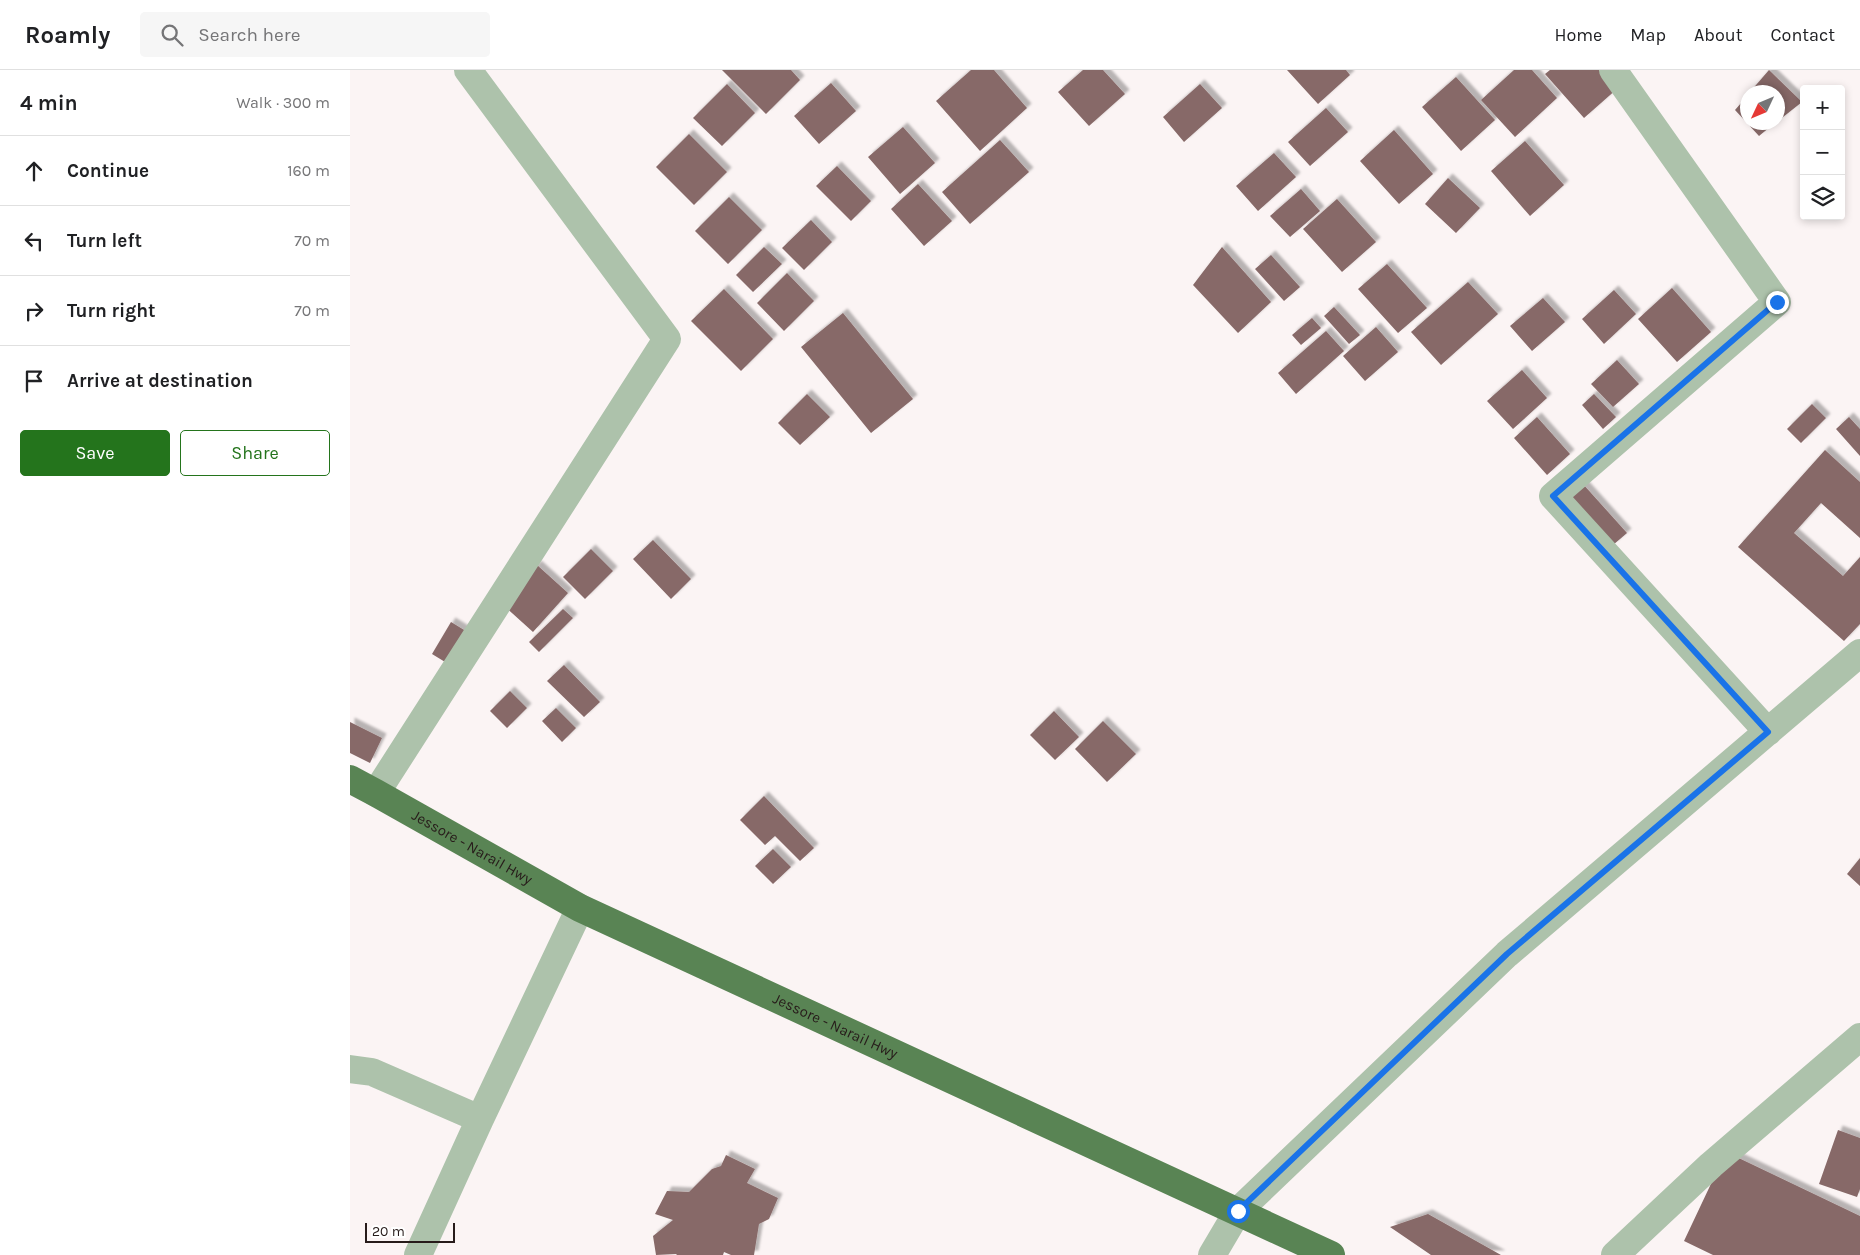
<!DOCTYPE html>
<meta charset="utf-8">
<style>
:root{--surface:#fff;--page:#f6f6f6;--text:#202124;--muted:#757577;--line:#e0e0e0;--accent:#24741c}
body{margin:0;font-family:Karla,sans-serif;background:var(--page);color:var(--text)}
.controls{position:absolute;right:15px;top:15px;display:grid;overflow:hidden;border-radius:5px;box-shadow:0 2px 8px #0003}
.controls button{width:45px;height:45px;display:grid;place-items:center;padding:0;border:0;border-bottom:1px solid var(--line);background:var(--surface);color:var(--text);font:25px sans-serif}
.compass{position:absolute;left:1390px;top:15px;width:45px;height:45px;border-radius:50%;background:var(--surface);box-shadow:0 2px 8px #0003;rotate:226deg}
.scale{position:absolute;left:15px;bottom:12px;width:90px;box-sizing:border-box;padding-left:5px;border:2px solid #271b1a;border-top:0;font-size:14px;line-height:18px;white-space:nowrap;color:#271b1a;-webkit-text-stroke:4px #fff;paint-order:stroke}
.stop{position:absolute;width:15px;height:15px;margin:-11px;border:4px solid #1a73e8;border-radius:50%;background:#fff}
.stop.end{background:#1a73e8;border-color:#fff;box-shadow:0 1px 5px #0008}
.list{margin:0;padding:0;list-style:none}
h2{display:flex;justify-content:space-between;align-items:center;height:65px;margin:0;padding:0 20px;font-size:21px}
h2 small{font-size:16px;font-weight:400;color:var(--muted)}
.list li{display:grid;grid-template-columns:32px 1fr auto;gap:15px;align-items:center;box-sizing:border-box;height:70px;padding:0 20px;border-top:1px solid var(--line)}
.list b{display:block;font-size:19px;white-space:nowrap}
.list em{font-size:16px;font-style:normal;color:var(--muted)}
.actions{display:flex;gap:10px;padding:15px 20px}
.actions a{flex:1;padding:11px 0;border:1px solid var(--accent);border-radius:5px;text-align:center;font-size:18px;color:var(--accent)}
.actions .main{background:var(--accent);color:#fff}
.icon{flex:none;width:28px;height:28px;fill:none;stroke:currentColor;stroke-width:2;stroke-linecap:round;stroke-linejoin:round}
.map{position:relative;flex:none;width:1510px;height:1185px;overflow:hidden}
header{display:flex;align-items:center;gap:30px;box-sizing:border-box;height:70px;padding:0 25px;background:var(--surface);border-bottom:1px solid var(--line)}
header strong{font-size:24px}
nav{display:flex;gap:28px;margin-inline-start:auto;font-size:18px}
.search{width:350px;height:45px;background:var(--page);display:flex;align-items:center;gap:12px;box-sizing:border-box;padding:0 18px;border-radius:5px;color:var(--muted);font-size:19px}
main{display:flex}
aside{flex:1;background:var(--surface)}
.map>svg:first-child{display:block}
.building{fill:#876968;filter:url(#shadow)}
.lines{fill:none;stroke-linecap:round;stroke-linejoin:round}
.minor{stroke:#adc2ab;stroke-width:28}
.highway{stroke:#598454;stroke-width:28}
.route{stroke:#1a73e8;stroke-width:6}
.labels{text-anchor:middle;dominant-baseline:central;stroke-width:4.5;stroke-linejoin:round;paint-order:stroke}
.street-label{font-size:15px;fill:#271b1a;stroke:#fff}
</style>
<header>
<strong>Roamly</strong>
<div class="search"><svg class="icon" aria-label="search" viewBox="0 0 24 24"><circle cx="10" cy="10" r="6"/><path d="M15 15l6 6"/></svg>Search here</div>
<nav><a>Home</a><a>Map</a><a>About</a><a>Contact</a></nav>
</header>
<main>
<aside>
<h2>4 min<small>Walk · 300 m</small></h2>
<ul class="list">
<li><svg class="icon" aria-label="ahead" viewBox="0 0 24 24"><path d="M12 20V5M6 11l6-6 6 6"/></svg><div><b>Continue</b></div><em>160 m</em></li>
<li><svg class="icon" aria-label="left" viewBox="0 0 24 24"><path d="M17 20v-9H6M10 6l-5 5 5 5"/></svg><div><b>Turn left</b></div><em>70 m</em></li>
<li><svg class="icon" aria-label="right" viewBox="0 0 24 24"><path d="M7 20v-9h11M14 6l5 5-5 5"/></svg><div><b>Turn right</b></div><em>70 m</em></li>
<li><svg class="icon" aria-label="arrive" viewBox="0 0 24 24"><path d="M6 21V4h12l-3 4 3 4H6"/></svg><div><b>Arrive at destination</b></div></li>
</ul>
<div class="actions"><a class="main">Save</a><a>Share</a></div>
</aside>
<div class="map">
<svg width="1510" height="1185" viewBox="0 0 1510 1185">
<defs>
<filter id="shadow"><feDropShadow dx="4.5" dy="-4.5" stdDeviation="1" flood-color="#0004"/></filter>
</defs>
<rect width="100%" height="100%" fill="#fbf4f4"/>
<!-- building -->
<path class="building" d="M372,0H441L450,10L416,44Z
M621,0H644L677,38L630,81L586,31Z
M733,0H753L775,24L739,56L708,22Z
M937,0H996L1000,5L968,34Z
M1164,0H1182L1207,28L1165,67L1131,30Z
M1200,0H1252L1268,18L1234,48L1195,4Z
M1419,0L1452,32L1428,51V22H1400Z
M1106,7L1145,50L1111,81L1072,37Z
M481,13L506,41L469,74L444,46Z
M377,14L405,43L372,76L343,48Z
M850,14L872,38L834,72L813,47Z
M1398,25V52H1426L1409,66L1385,40Z
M976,38L998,62L960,96L938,72Z
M553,57L585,93L550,124L518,87Z
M1044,60L1083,104L1049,134L1010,91Z
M339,64L377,102L344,135L306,97Z
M650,70L679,102L620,154L592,122Z
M1175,71L1214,115L1180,146L1141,101Z
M924,83L946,107L908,141L886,116Z
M487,96L521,131L501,151L466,116Z
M1098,108L1130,138L1106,163L1075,134Z
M568,114L602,151L574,176L541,139Z
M951,119L970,141L940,167L920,146Z
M379,127L412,160L378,194L345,161Z
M987,129L1026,172L992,202L953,159Z
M461,150L482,172L454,200L432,178Z
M414,177L432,194L403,222L386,205Z
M872,177L921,232L888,263L843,215Z
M921,185L950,217L934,231L905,199Z
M1037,194L1077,238L1048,263L1008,219Z
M437,203L464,231L434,261L407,233Z
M1118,212L1148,244L1091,295L1061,262Z
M1322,218L1361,262L1327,292L1288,249Z
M374,219L423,269L391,301L341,251Z
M1264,220L1286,244L1254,274L1232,249Z
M1193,228L1215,252L1182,281L1160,256Z
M984,237L1010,265L999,274L974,246Z
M493,243L563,329L521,363L451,277Z
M962,248L971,258L951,275L942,265Z
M1026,257L1048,282L1015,311L993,286Z
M976,261L994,281L946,324L928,303Z
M1267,290L1289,314L1263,337L1241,314Z
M1172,300L1197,328L1163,359L1137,331Z
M457,324L480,347L450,375L428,353Z
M1244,324L1266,347L1253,359L1232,335Z
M1462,334L1476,348L1451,373L1437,359Z
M1187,347L1220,384L1197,405L1164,368Z
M1499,347L1510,359V386L1486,359Z
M1475,380L1510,412V468L1471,433L1444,463L1493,506L1510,487V554L1494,571L1388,477Z
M1232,413L1277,463L1263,475L1218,426Z
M303,470L341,509L321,529L283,489Z
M241,479L263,501L235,529L213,507Z
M187,495L218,523L183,562L152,534Z
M213,539L223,548L189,582L179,572Z
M101,552L119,563L100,595L82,584Z
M214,595L250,632L234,647L197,611Z
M160,621L177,638L157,658L140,641Z
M206,638L226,658L212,672L192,651Z
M704,641L729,667L705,690L680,665Z
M753,651L786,684L757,712L725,679Z
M0,652L32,668L20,693L0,683Z
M414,726L464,778L450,791L425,766L415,775L390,750Z
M423,779L441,797L423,814L405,796Z
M1510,788V816L1497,804Z
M1488,1060L1510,1068V1119L1507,1127L1469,1114Z
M1376,1082L1510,1146V1185H1363L1334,1171Z
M376,1085L405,1099L397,1113L428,1128L419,1149L409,1154L404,1185H381L374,1182L373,1185H326L327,1184L306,1185L303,1166L323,1150L305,1144L317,1121L339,1122L362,1099L371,1096Z
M1078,1144L1151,1185H1081L1040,1157Z"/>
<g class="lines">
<!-- minor -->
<path class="minor" d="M1263,0L1427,232L1203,426L1418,662
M26,723L317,269L118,0
M0,999L22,1002L130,1049
M68,1185L130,1049L230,838
M862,1185L888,1141L1157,884L1510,583
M1265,1185L1361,1095L1510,967"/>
<!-- highway -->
<path class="highway" id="s1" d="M0,709L26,723L230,838L981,1185"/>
</g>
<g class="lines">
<!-- route -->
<path class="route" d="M888,1141L1157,884L1418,662L1203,426L1427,232"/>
</g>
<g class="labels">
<!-- street labels -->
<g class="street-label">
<text stroke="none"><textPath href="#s1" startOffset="140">Jessore - Narail Hwy</textPath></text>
<text stroke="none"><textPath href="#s1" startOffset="545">Jessore - Narail Hwy</textPath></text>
</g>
</g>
</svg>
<div class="controls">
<button>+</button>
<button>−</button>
<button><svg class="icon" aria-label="layers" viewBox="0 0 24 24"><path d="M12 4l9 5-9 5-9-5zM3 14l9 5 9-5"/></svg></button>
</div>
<svg class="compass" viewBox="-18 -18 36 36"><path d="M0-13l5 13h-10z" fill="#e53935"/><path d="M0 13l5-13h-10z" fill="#757577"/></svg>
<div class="scale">20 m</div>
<div class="stop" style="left:888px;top:1141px"></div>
<div class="stop end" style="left:1427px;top:232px"></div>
</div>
</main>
